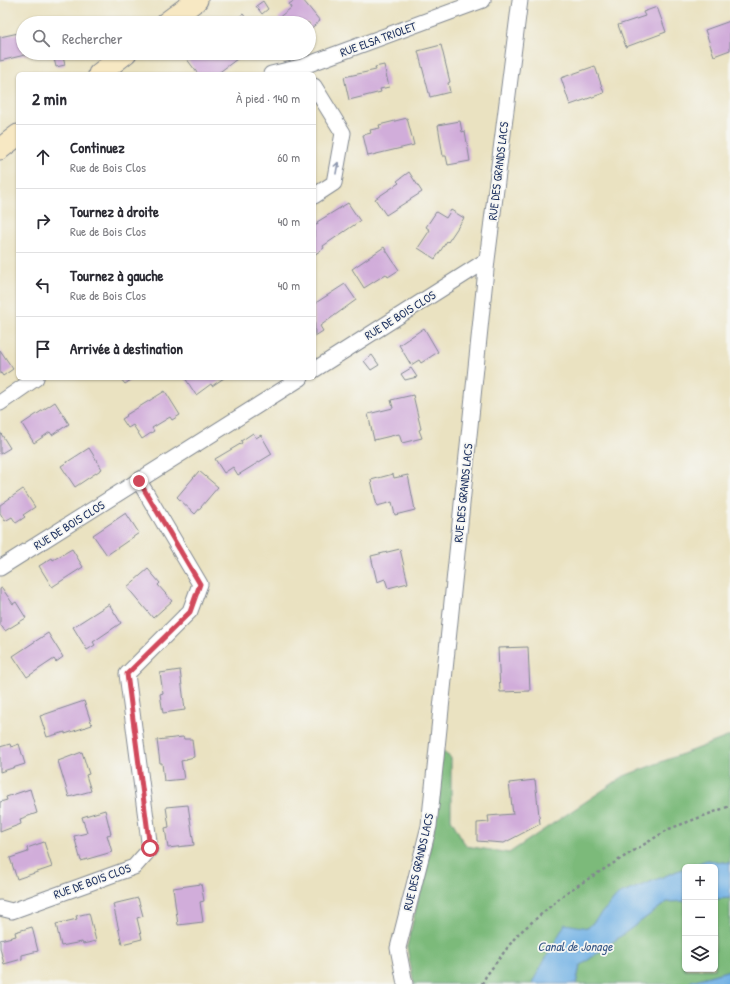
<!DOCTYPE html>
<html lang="fr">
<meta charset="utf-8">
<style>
:root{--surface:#fff;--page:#f7f7f7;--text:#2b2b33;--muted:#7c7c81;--line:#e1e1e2}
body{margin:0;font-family:"Patrick Hand",sans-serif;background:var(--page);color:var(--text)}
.controls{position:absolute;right:12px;bottom:12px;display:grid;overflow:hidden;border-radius:6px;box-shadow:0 1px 3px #0004}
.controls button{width:36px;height:36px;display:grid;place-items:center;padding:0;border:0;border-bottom:1px solid var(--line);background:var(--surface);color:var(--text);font:20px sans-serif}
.stop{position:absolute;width:12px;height:12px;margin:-9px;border:3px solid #d1495b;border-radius:50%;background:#fff}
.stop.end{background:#d1495b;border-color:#fff;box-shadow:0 1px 4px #0008}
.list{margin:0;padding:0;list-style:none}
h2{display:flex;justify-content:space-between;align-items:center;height:52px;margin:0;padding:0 16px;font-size:17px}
h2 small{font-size:13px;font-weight:400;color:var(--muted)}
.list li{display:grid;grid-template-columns:26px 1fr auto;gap:12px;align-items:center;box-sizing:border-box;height:64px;padding:0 16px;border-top:1px solid var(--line)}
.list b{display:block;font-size:15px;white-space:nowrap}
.list p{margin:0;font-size:13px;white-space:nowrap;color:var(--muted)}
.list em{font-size:13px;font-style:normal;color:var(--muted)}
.icon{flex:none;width:22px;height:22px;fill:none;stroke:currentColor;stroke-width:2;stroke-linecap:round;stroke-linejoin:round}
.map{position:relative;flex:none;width:730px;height:984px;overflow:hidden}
.search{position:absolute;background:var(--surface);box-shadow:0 1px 3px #0004;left:16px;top:16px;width:300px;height:44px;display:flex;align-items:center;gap:10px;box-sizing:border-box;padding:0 14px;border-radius:22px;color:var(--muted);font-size:15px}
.panel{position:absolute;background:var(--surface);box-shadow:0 1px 3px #0004;left:16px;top:72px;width:300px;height:308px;border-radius:6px}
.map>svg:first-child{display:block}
.forest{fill:#7cba7a;stroke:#4c746c}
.water{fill:#70b0e4;stroke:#4670a1}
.building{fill:#d1adda}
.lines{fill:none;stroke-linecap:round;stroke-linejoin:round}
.minor-casing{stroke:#828890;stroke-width:17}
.secondary-casing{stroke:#828890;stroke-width:23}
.path{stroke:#828890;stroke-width:2.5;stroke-dasharray:3 3;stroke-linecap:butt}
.minor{stroke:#fff;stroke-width:15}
.secondary{stroke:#f7e8c3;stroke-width:21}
.oneway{stroke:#8d97ae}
.route{stroke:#d1495b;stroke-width:5}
.labels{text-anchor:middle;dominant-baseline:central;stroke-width:3.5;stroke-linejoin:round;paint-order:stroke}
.street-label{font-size:12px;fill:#1b2f5e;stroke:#f6f6f2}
.water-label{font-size:13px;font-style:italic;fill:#355686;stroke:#f6f6f2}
</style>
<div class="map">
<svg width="730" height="984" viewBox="0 0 730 984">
<rect width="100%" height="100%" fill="#f6f6f2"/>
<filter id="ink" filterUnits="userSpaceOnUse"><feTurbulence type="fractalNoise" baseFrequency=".025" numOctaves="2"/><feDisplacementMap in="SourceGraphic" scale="8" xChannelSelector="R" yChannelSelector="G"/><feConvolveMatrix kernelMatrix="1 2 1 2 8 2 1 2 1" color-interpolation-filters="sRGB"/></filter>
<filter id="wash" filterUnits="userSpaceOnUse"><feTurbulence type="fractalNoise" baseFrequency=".012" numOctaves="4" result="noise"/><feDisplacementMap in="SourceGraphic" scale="16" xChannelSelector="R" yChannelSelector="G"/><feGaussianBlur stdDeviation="0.9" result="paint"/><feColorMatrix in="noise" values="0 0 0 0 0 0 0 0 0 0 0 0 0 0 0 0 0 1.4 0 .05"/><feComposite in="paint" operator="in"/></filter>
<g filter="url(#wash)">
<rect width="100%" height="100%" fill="#eae2c1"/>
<!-- forest -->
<path class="forest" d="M730,736V863L707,860L688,867H685V868L618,895L588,928L533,981V984H414L407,947L434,830L442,751L451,758V819L466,846L509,853L624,776Z
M730,898V970L692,981L687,984H576L580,966L667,902L685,901V969H715V899Z"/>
<!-- water -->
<path class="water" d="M707,860L730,863V898L715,899V867H688Z
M685,868V901L667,902L580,966L576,984H533V981L565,924L588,928L618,895Z
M730,970V984H687L692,981Z"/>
<g id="blocks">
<!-- building -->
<path class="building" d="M295,0H303L320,21L309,30V23H282L278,18L291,8L289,4Z
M263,1L268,9L262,14L256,6Z
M657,7L666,32L626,47L618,25L645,16L643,12Z
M243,14L250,23H232Z
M730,21V50L714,56L705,30Z
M23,32V53L29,54L0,61V37Z
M441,45L450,82L448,83L450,92L430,97L418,51Z
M55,53H62L65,65L56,67L53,54Z
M193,53H245L217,74H198L186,58Z
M384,65L389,87L380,89L381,92L349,100L344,77L376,70L375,67Z
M595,66L604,93L570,105L561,78Z
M407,118L414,145L368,156L363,135L371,133L370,130L380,128L379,125Z
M460,121L462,132L465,131L470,161L448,165L446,156H443L438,125Z
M409,172L422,192L386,215L375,199L399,183L397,181Z
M348,203L360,221L323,246L324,248L314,255V226L318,224L317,222Z
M451,210L464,218L448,242L447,241L435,259L418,248L430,230L426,227L436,212L446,218Z
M384,247L399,270L388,277L386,274L364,288L352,269Z
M345,284L356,300L320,326L323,331L315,336L314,304Z
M424,328L438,352L421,363L419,360L411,365L399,345Z
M0,350L13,369L3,376L1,373L0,374Z
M372,355L379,365L371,370L364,361Z
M411,368L417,377L405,380L401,374Z
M120,378H134L125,384Z
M185,378H224L212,386L211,384L196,395Z
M165,391L180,415L172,420L170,417L152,428L154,431L142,439L133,425L128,428L122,419L127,416L126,415Z
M413,395L421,429L419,430L422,438L402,443L399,434L374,440L368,414L393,408L391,400Z
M55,402L69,424L52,435L50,432L34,443L22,424Z
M0,432L10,448L0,454Z
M253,433L256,438L261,435L272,454L238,475L233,467L224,473L215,459L242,443L241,441Z
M89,448L102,469L75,487L61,466Z
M199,471L218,487L195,514L177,497Z
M393,474L394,478L408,475L415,510L395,515L392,502L377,506L371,480Z
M23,489L35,507L23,515L25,517L16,523L12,517L5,521L0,513V505Z
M126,513L139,533L107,555L93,535Z
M72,549L83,567L52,587L39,566L52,558L53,560Z
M400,549L408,583L388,588L385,579L377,582L371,556Z
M148,569L160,583L158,585L172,601L153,618L127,587Z
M2,588L13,604L16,602L26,618L5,631L0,624V589Z
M109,604L121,623L93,642L95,645L87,650L73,627Z
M48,633L63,657L56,662L54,659L27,677L13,656Z
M528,647L530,691L500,692L498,648Z
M180,670L185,710L163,713L160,694L163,693L160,673Z
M84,701L92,725L65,734V732L47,737L40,716Z
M183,737L184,739H192L194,757L186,759V760L181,761L184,779L164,781L162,763H160L157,740Z
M10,744L11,747L19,744L25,764L0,772V747Z
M82,752L89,774L86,775L91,791L69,797L58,761Z
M535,780L540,824L504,843L477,841V823L489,822L488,816L513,814L509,783Z
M30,789L37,813L20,819L21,824L0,832V802L7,800L6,797Z
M188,805L194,845L168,848L165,828L169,827L166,807Z
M105,810L111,834L107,835L112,852L81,861L74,836L87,833L82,817Z
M44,842L52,867L17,879L10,858L28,852L27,848Z
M201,884L204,901L200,902L203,922L178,925L173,888Z
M138,898L143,916L137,918L142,939L122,944L113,904Z
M89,913L96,941L83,944L82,942L61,946L56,924L77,919L76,916Z
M32,927L38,951L22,955V959L4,964L0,948V940L16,936L15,932Z"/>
</g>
</g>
<g filter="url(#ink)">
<use href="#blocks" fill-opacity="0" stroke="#828890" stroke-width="1"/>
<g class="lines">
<!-- minor casing -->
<g class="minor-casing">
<path id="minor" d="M271,74L301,67L483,0
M314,86L343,133L334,183L314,196
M314,370L487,260
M0,403L36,378
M0,568L301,378
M0,908L12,911L134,867L150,849L127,674L190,611L200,584L139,481
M405,984L398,948L429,826L487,260L520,0"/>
</g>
<!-- secondary casing -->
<g class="secondary-casing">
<path id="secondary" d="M166,23L197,0
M99,74L126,53
M0,149L18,135"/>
</g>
<!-- path -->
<path class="path" d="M482,984L486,976L517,935L567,892L669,829L730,806"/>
<!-- minor -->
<use href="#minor" class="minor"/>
<!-- secondary -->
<use href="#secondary" class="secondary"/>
</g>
<!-- one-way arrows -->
<defs><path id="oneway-shaft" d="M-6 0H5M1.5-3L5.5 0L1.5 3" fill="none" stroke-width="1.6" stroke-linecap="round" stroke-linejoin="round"/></defs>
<use class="oneway" href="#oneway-shaft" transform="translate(337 168) rotate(-80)"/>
</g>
<g class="lines" filter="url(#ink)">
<!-- route -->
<path class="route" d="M139,481L200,584L190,612L127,674L150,848"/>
</g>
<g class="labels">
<!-- street labels -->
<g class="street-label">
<text transform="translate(378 39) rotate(-20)">RUE ELSA TRIOLET</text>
<text transform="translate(498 171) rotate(-83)">RUE DES GRANDS LACS</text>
<text transform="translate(400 315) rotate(-32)">RUE DE BOIS CLOS</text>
<text transform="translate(463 493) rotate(-84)">RUE DES GRANDS LACS</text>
<text transform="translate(69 525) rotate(-32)">RUE DE BOIS CLOS</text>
<text transform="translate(418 862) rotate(-77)">RUE DES GRANDS LACS</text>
<text transform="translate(92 881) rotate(-20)">RUE DE BOIS CLOS</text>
</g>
<!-- water labels -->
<g class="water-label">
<text x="575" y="946">Canal de Jonage</text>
</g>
</g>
</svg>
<div class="controls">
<button>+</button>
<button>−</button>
<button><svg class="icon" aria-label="layers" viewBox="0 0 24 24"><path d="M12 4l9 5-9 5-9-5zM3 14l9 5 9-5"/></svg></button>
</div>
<div class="stop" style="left:150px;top:848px"></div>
<div class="stop end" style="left:139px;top:481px"></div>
<div class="search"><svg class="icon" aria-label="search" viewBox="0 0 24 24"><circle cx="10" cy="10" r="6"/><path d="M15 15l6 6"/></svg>Rechercher</div>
<section class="panel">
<h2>2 min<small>À pied · 140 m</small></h2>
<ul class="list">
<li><svg class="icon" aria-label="ahead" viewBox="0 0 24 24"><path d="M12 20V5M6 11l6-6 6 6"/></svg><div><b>Continuez</b><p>Rue de Bois Clos</p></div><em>60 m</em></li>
<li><svg class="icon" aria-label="right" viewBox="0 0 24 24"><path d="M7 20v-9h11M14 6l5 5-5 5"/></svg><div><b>Tournez à droite</b><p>Rue de Bois Clos</p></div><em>40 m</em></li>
<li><svg class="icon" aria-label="left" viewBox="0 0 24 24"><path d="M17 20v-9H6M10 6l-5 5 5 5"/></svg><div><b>Tournez à gauche</b><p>Rue de Bois Clos</p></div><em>40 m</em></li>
<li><svg class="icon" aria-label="arrive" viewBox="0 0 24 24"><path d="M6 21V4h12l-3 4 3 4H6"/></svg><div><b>Arrivée à destination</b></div></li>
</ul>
</section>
</div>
